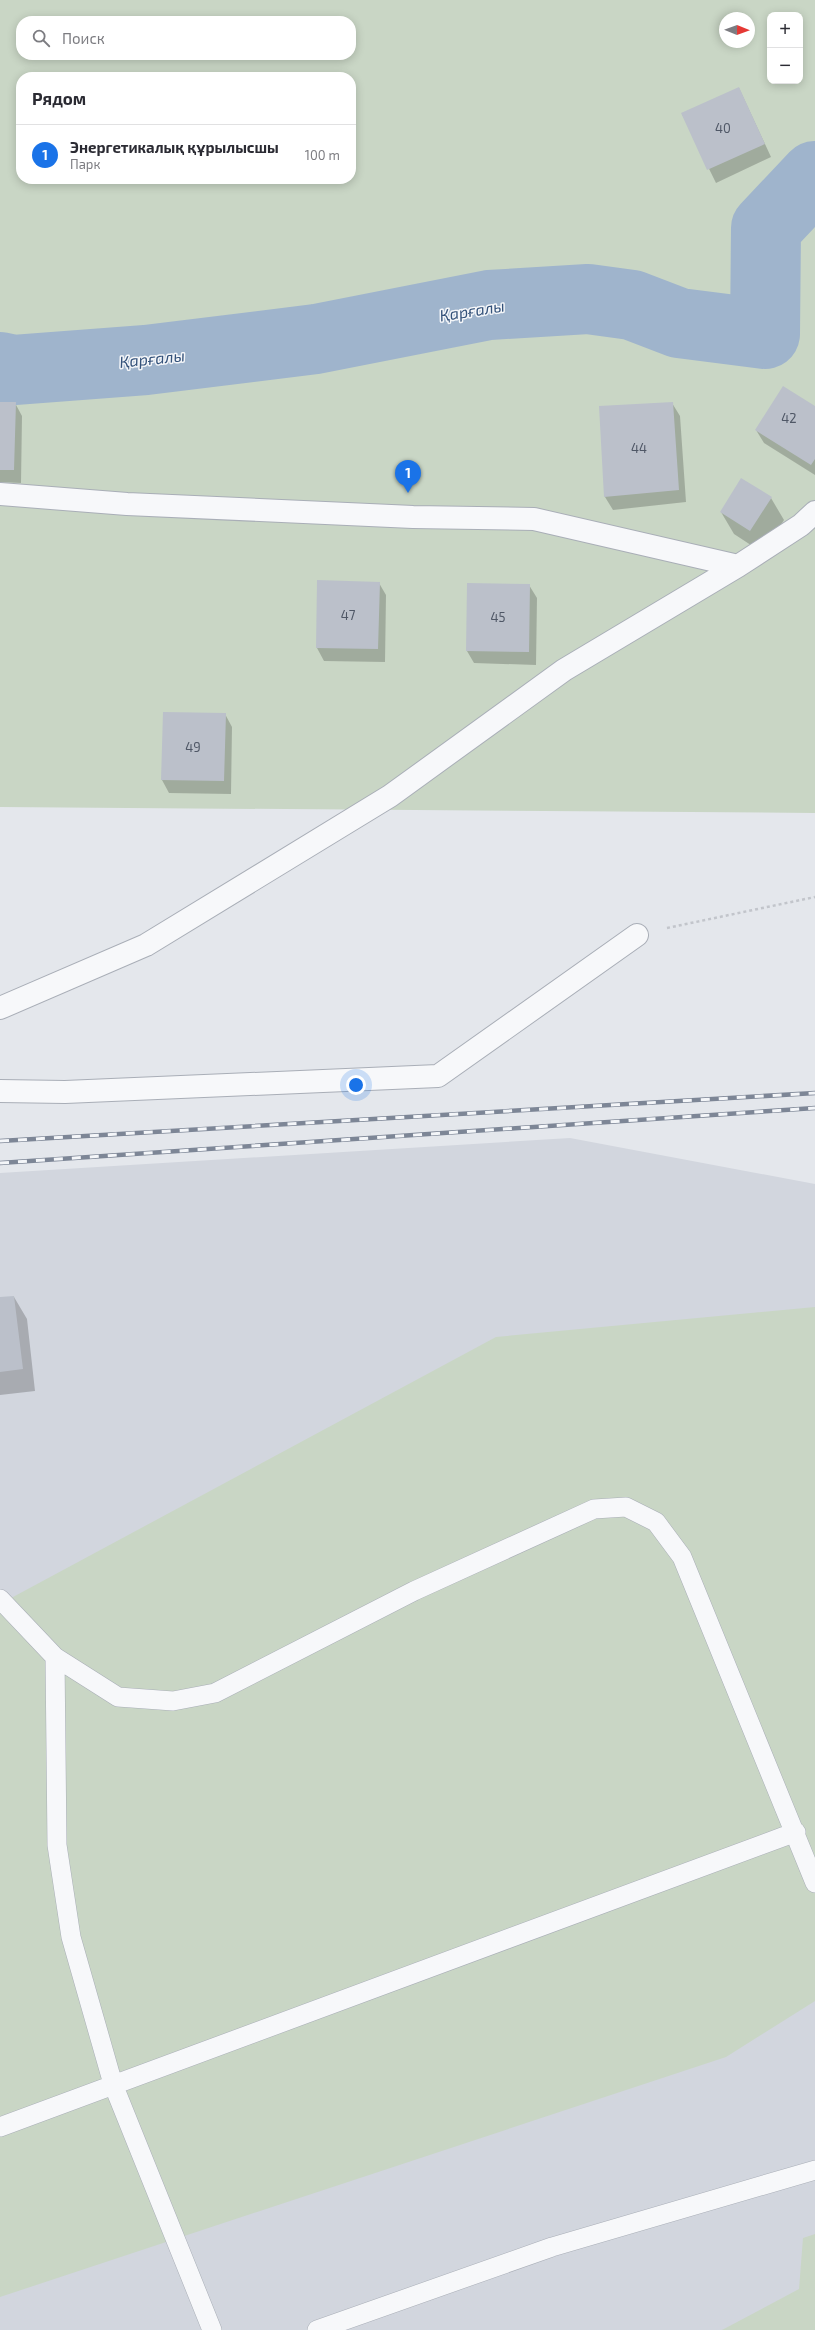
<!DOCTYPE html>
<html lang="ru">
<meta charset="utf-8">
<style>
:root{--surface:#fff;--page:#f2f2f3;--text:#2b2b33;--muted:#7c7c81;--line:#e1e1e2;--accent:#1a73e8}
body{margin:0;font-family:"Exo 2",sans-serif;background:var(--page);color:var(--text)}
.controls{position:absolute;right:12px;top:12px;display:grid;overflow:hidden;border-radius:8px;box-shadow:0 2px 10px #0003}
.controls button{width:36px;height:36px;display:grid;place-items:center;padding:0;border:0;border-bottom:1px solid var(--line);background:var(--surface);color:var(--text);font:20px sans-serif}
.compass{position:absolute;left:719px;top:12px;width:36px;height:36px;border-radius:50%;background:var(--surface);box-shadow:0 2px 10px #0003;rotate:91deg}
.you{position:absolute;left:356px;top:1085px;width:14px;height:14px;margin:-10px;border:3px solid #fff;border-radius:50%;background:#1a73e8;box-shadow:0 0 0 6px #1a73e833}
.badge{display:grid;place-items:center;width:26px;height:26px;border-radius:50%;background:var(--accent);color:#fff;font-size:13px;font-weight:700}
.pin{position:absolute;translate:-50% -33px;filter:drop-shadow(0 1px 2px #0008)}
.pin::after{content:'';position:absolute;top:21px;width:14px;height:12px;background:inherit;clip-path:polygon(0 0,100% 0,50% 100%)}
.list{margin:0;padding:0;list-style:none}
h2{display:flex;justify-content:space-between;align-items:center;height:52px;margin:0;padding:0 16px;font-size:17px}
h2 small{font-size:13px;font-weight:400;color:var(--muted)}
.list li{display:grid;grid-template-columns:26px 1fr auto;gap:12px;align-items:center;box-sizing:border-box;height:60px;padding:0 16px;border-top:1px solid var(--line)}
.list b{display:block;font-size:15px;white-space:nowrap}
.list p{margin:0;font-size:13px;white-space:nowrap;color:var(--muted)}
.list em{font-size:13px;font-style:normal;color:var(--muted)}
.icon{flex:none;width:22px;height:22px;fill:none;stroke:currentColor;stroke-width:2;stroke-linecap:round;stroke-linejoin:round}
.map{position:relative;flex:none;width:815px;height:2330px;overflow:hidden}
.search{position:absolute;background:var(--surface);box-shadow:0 2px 10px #0003;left:16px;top:16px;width:340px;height:44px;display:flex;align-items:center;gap:10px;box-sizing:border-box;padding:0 14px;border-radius:16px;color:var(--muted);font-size:15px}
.panel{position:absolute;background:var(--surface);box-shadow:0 2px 10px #0003;left:16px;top:72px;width:340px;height:112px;border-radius:16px}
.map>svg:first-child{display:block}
.built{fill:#d2d6de}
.green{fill:#c9d6c5;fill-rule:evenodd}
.shadow{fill:#0003}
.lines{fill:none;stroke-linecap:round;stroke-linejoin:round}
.river{stroke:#9fb4cc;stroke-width:70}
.building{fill:#bbc0ca}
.lane-casing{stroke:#a9aeb7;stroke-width:20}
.street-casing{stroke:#a9aeb7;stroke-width:24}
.path{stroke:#c2c5cb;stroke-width:2.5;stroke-dasharray:3 3;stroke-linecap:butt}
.lane{stroke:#f7f8fa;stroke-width:19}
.street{stroke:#f7f8fa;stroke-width:22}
.rail-casing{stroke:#7d8696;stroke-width:4.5}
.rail{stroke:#f4f6f9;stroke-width:3;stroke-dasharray:9;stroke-linecap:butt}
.labels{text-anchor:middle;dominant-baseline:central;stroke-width:3;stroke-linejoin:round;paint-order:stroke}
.number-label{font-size:13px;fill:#4f5766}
.water-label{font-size:16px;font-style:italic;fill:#34527a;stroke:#f4f6f9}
</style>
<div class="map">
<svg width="815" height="2330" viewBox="0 0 815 2330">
<rect width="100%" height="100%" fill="#e4e7ec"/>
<!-- built -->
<path class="built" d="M570,1138L815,1184V2330H0V1173Z"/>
<!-- green -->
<path class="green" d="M0,0H815V813L0,807ZM770,15H800V81H770ZM725,18H749V42H725ZM21,21H351V55H21ZM21,77H351V179H21Z
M815,1307V2001L726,2057L0,2297V1604L496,1337Z
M815,2234V2330H722L799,2289L803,2238Z"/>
<!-- shadow -->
<path class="shadow" d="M739,88L771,157L716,183L682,114Z
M0,403H15L22,416L21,483L0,482Z
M672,403L680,416L686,502L613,510L605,497L600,407Z
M815,407V475L764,443L756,430Z
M771,498L784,520L763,553L734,534L721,512Z
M379,583L386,595L385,662L324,661L317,648Z
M529,585L537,598L536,665L474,663L467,651Z
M225,714L232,727L231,794L169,793L162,780Z
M14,1297L27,1319L35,1391L0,1395V1298Z"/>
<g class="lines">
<!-- river -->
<path class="river" d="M0,367L14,370L146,360L316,339L489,305L588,299L632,305L679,323L765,334L766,228L815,176"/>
</g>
<!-- building -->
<path class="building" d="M739,87L765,144L707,170L681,113Z
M783,386L815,406V459L811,465L755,430Z
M0,402H16L14,470H0Z
M673,402L679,490L604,497L599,406Z
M741,478L772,497L750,531L720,512Z
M317,580L380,582L378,649L316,648Z
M467,583L530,584L529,652L466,651Z
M163,712L226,713L224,781L161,780Z
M14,1296L23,1369L0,1372V1297Z"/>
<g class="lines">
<!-- lane casing -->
<g class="lane-casing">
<path id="lane" d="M0,1599L55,1657L118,1697L173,1701L215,1693L414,1591L594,1509L626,1507L656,1522L682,1557L815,1883
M55,1657L57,1845L71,1937L113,2084L212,2330
M0,2127L796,1832
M317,2330L552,2247L815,2170"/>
</g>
<!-- street casing -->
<g class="street-casing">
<path id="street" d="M0,494L127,504L413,517L534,519L738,566
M0,1008L146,945L390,796L564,670L738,566L801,525L815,512
M0,1091L65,1092L438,1076L637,935"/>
</g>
<!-- path -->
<path class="path" d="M667,928L815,897"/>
<!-- lane -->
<use href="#lane" class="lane"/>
<!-- street -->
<use href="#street" class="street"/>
<!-- rail casing -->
<g class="rail-casing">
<path id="rail" d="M0,1141L815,1093
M0,1163L815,1108"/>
</g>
<!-- rail -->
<use href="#rail" class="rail"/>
</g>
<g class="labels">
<!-- number labels -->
<g class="number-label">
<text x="723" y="128">40</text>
<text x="789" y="418">42</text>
<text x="639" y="448">44</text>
<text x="348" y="615">47</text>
<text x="498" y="617">45</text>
<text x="193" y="747">49</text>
</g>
<!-- water labels -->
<g class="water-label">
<text transform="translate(472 310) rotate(-9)">Қарғалы</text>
<text transform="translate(152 358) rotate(-6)">Қарғалы</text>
</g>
</g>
</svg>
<div class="controls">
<button>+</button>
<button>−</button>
</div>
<svg class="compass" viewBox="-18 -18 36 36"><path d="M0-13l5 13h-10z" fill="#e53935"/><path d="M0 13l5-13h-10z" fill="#7c7c81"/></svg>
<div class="you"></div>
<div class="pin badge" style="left:408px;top:493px">1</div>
<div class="search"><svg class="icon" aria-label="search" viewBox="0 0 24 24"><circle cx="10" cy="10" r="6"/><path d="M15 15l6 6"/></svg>Поиск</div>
<section class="panel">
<h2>Рядом<small></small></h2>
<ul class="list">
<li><span class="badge">1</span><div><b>Энергетикалық құрылысшы</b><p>Парк</p></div><em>100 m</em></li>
</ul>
</section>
</div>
